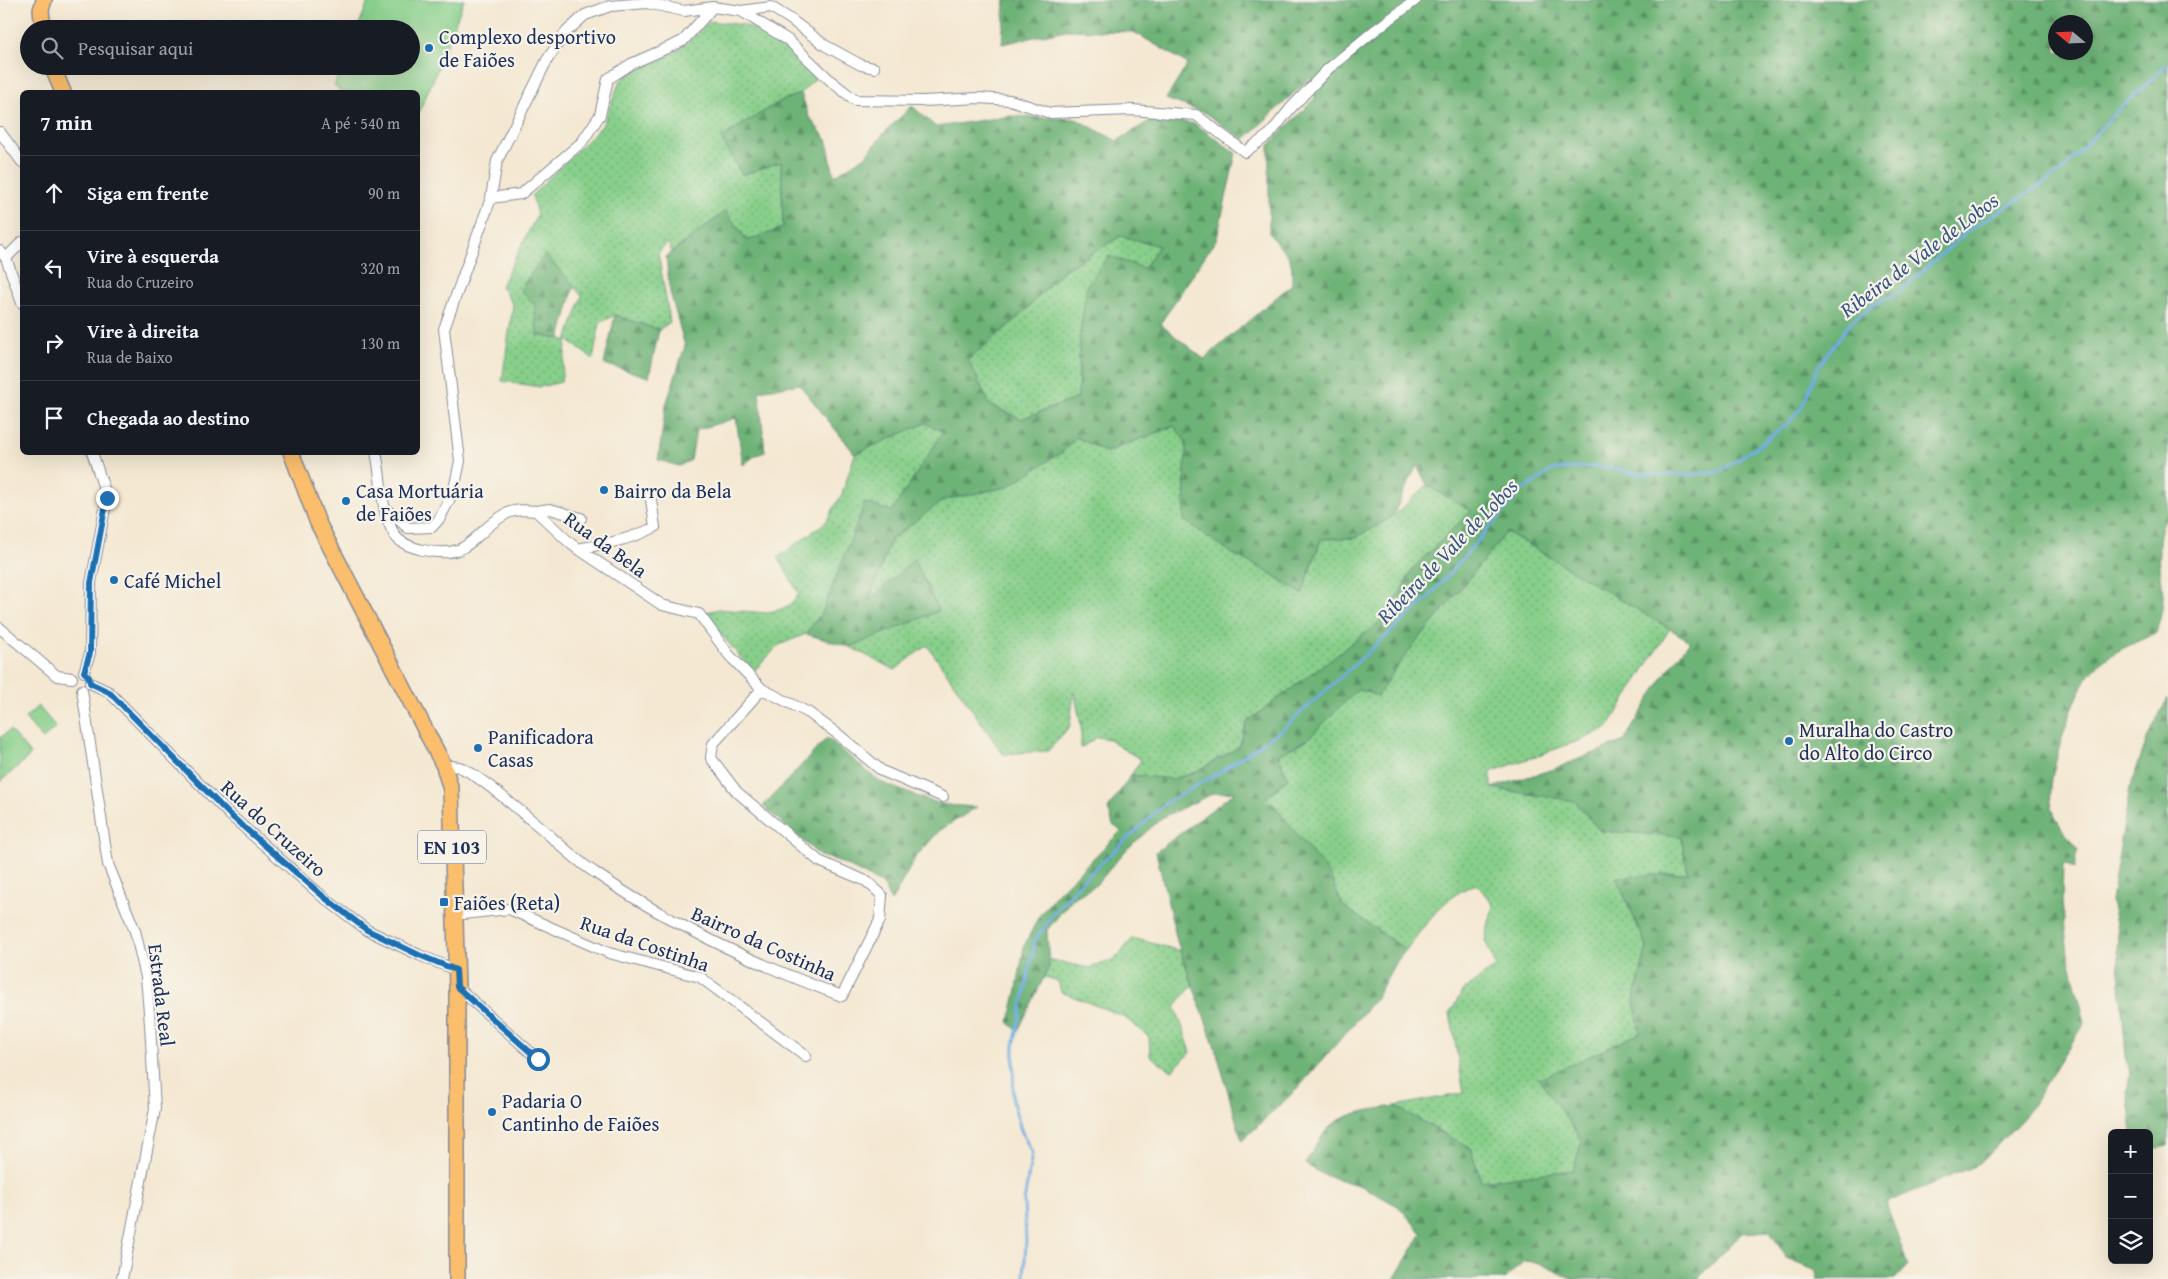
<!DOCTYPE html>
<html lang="pt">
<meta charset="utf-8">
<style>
:root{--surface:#171b24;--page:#242831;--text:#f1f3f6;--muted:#9ea1a6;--line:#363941}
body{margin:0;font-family:"Gentium Book Plus",serif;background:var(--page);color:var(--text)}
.controls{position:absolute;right:15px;bottom:15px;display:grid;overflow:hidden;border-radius:8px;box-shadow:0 5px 20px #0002}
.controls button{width:45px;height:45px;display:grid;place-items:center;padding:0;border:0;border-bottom:1px solid var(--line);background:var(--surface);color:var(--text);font:25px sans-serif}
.compass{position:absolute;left:2048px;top:15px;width:45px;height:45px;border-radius:50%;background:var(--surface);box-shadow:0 5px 20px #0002;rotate:289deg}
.stop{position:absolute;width:15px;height:15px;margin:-11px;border:4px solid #1f6fb2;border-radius:50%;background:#fff}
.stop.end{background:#1f6fb2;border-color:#fff;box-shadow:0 1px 5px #0008}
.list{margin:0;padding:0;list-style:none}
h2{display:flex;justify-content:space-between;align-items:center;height:65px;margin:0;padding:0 20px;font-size:21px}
h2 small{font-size:16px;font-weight:400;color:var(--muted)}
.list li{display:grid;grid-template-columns:32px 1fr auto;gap:15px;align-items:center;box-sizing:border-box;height:75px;padding:0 20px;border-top:1px solid var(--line)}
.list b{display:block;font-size:19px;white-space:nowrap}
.list p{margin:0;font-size:16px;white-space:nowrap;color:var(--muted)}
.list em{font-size:16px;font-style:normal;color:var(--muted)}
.icon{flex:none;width:28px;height:28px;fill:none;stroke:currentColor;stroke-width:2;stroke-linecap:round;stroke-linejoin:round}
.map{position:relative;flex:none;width:2168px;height:1279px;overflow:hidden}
.search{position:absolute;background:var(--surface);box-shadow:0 5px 20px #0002;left:20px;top:20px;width:400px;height:55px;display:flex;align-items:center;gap:12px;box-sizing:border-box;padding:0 18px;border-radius:28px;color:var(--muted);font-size:19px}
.panel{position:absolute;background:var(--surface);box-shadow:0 5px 20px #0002;left:20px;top:90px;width:400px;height:365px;border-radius:8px}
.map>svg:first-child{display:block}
.grass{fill:url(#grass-dots);stroke:#517f74;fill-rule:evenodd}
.forest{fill:url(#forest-firs);stroke:#44706a;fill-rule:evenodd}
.park{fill:#87cf8a;stroke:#517f74}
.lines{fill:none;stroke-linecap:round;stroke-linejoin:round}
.stream{stroke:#71ade2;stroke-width:3}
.minor-casing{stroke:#888c98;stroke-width:12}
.primary-casing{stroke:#888c98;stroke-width:18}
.minor{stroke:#fff;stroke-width:10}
.primary{stroke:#fabe6d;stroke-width:15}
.route{stroke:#1f6fb2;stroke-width:6}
.poi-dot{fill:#1f6fb2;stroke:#f7f3e8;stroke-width:2}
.labels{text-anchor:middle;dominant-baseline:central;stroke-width:4.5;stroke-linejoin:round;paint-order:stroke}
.shield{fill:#f7f3e8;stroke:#5d6a87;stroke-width:1}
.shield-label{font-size:19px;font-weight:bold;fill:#1b2f5e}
.poi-label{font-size:20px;fill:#1b2f5e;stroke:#f7f3e8;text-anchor:start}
.street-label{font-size:20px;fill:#1b2f5e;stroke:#f7f3e8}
.water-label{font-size:21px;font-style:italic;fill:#355586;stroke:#f7f3e8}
</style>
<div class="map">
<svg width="2168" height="1279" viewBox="0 0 2168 1279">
<defs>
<pattern id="grass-dots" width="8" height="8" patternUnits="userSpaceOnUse" patternTransform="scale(1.25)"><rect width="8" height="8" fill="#87cf8a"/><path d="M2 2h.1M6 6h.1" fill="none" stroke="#6ea874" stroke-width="1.8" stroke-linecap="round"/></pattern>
<pattern id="forest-firs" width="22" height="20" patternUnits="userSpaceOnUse" patternTransform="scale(1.25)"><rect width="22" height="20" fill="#6db276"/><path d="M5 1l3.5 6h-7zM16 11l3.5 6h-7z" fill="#599164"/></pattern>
</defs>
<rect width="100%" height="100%" fill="#f7f3e8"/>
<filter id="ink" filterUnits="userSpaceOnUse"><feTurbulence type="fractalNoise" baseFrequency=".02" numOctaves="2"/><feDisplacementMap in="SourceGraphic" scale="10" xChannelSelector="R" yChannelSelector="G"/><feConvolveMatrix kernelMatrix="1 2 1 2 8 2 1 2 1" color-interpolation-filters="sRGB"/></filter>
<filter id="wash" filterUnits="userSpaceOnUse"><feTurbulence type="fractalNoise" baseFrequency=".0096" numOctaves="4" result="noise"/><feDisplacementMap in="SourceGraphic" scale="20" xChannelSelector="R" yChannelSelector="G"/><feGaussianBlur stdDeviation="1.12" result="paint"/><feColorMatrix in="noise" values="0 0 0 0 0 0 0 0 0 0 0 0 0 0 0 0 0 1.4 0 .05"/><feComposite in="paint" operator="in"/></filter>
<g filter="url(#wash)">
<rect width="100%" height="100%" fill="#f4e8d2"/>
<!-- grass -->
<path class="grass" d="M710,21L743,25L772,35L819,75L801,93L779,102L721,138L781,161L783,228L747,241L726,211L672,252L668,243L658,253L670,322L659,330L615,315L600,323L593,359L567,340L561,382L540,387L502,381L513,305L501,286L537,215L532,195L602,126L620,81L628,75L679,50ZM545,254L582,296L567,340L537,335L535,306Z
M1121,236L1159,246L1144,268L1080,332L1078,398L1021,419L990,405L968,360L1023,313L1061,272Z
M925,423L944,432L892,512L865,503L823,611L806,634L779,645L753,672L703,613L719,609L766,613L788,607L799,594L778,557L826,522L842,494L855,454Z
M1174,426L1186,442L1184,520L1233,554L1265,570L1302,594L1321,539L1355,538L1392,517L1427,485L1471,511L1413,568L1388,616L1247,722L1239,747L1194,773L1172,779L1131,775L1141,760L1109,739L1097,737L1081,748V725L1074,691L1070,726L1048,751L1003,754L927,645L895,670L850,647L939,611L868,601L891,540L943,500L1007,487L1062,452L1076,437L1107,452Z
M1507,532L1671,627L1608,727L1584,739L1491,772V788L1575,801L1600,831L1681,836L1688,873L1616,877L1647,947L1634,1000L1640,1033L1540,1079L1582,1141L1573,1170L1481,1181L1471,1149L1395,1106L1464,1093L1450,1013L1462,992L1496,966L1485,940L1493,905L1477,884C1445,894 1426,924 1406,950L1343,906L1329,874L1263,801L1288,778L1278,755L1308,739L1358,689L1377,696L1404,657Z
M1133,938L1181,951L1193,985L1175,1006L1191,1052L1172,1071L1150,1056L1149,1037L1123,1016L1061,992L1058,981L1044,977L1049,967L1048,959L1088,968L1114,960Z"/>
<!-- forest -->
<path class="forest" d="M1005,0H2168V518C2151,534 2163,577 2163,598C2163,610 2159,622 2156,633C2135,643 2110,652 2094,669C2075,688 2047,775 2051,801C2053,820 2067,835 2078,850L2075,869L2063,863L2062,903L2068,954L2085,1022L2026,1115L1979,1164L1886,1203L1908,1265L1895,1279H1817L1816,1270L1786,1258L1770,1231L1742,1233L1698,1279H1573L1536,1262L1524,1261L1505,1279H1394L1422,1233L1398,1206L1361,1186L1324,1175L1305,1164C1312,1153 1318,1141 1326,1131C1342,1112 1372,1110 1395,1106L1471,1149L1481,1181L1573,1170L1582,1141L1539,1079L1640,1033L1634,1000L1647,947L1616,877L1688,873L1681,836L1600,831L1575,801L1491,788L1554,769L1624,741L1663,677L1690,641L1507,532L1404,657L1377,696L1358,689L1308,739L1278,755L1288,778L1263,801L1273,804L1329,874L1343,906L1406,950L1394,965L1376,998L1299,1087L1242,1141L1216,1050L1177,941L1156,852L1235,792L1214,793L1163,817L1127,849L1096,885L1072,899L1047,930L1049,967L1018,1031L1009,1023L1017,989L1024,946L1039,916L1056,895L1121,831L1113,825L1108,809L1131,775L1172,779L1194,773L1239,747L1247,722L1388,616L1413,568L1471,511L1427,485L1417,465L1392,517L1355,538L1321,539L1302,594L1265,570L1233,554L1184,520L1186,442L1174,426L1106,452L1076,437L1062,452L1007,487L943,500L891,540L869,600L914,559L939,611L850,647L806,634L823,611L865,503L892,511L943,432L925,423L855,454L799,384L759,391L765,452L756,455L743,465L736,418L696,430L691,460L679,466L658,460L666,405L685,346L670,292L666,257L726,211L747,241L783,228L781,162L742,175L721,138L779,102L801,93L809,117L827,140L834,176L867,155L883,134L912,106L936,127L1010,116L1076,119L1117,141L1156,117L1195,124L1236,153L1217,238L1160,324L1204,359L1292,284C1293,249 1286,258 1269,233V145L1315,98L1311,77L1244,140L1205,113L1166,99L1188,64L1134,32L1066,30L1002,44ZM2056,22H2086V52H2056ZM1121,236L1159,246L1144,268L1109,256L1087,285L1080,332L1078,398L1021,419L990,405L968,360L1023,313L1061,272Z
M545,254L574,286L560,339L537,335L535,306L520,289Z
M615,315L659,330L649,377L604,364Z
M2168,698V1146L2158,1148L2149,1146V1133H2132L2131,1112L2127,1092L2130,1072L2126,1057L2117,949L2118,933L2111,901L2130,787L2149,734Z
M827,738L880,782L924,799L947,805L977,807L939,831L915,858L891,902L883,884L836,860L820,856L763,806Z"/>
<!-- park -->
<path class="park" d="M369,0H464L434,78L418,114V92H341L334,86L342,66H411V29H357Z
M38,706L56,727L43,739L25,718Z
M10,730L31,755L0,782V738Z"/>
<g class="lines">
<!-- stream -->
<path class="stream" d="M1024,1279L1026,1240L1024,1202L1032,1153L1021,1130L1013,1102L1014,1046L1035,941L1053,913L1086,877L1166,803L1220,772L1283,729L1428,598L1520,492L1552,470L1596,466L1641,474L1688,475L1719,472L1758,446L1787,424L1802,407L1819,365L1850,323L1873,305L1899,292L1968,231L2061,172L2114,114L2168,64"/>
</g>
</g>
<g filter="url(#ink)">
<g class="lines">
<!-- minor casing -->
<g class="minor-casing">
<path id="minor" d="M741,11L771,7L790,19L826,46L861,65L874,68
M0,132L22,162
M491,198L497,161L547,60L565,33L585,15L610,6L647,3L684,11L713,7L741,11L788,40L832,82L855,100L924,101L978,98L1010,100L1050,113L1132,110L1196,115L1245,152L1270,134L1290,109L1328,69L1374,31L1416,0
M0,251L6,258L22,303
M6,258L22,242
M376,452C382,479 380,510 394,534C399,543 414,548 423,550C472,561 472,532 506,514C514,509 526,510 536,511L571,544L662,605L699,614L729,655L762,689L713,744L711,758L737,792L819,861L866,881L882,895L880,920L842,996C755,964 671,925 594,872C571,857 552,836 530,819C515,807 475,772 459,767C455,766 449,766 444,766
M385,508L408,528L432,527L440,518L454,490L460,461L444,329L491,198L521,194L582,142L600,115L608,79L631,64L683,41L713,7
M536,511L550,509L581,518
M577,549C605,544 630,540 655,527L650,493
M0,628L57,676L72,678
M84,672L90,653L91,583L107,498L92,452
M90,683L109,692L230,815L323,897L367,930L419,955L456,970
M762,689L809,713L839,735L882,771L943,797
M82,690L108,864L135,931L146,977L150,1024L155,1109L122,1279
M454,915L509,909L609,953L700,977L806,1056
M457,987L538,1059"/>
</g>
<!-- primary casing -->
<g class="primary-casing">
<path id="primary" d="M43,29L41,10L44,0
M52,66L63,92
M291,452L318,523L444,766L451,790L457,987V1279"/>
</g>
<!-- minor -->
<use href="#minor" class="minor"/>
<!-- primary -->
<use href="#primary" class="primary"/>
</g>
</g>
<g class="lines" filter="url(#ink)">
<!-- route -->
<path class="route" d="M107,498L91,583L90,653L84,672L89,677L90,683L109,692L230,815L324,897L367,930L419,955L456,970L457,987L538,1059"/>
</g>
<!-- markers -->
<g class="poi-dot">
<circle cx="429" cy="48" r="5"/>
<circle cx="604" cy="490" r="5"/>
<circle cx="346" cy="501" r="5"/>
<circle cx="114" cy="580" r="5"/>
<circle cx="1789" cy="741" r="5"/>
<circle cx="478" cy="748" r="5"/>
<rect x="439" y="897" width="10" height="10" rx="2.5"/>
<circle cx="492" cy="1112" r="5"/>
</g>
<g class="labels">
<!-- shield labels -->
<rect class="shield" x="418" y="830.5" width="68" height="33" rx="4"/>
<g class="shield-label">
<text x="452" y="847">EN 103</text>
</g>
<!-- poi labels -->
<g class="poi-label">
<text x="439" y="36">Complexo desportivo<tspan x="439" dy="23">de Faiões</tspan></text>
<text x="356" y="490">Casa Mortuária<tspan x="356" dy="23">de Faiões</tspan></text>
<text x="614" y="490">Bairro da Bela</text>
<text x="124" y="580">Café Michel</text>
<text x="1799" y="729">Muralha do Castro<tspan x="1799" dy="23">do Alto do Circo</tspan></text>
<text x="488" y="736">Panificadora<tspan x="488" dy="23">Casas</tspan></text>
<text x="454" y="902">Faiões (Reta)</text>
<text x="502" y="1100">Padaria O<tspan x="502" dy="23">Cantinho de Faiões</tspan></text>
</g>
<!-- street labels -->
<g class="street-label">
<text transform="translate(606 544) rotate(36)">Rua da Bela</text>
<text transform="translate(274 828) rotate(42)">Rua do Cruzeiro</text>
<text transform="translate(645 943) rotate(19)">Rua da Costinha</text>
<text transform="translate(764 943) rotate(24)">Bairro da Costinha</text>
<text transform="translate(162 995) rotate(83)">Estrada Real</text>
</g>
<!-- water labels -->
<g class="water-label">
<text transform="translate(1919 255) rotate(-37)">Ribeira de Vale de Lobos</text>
<text transform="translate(1447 551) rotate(-46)">Ribeira de Vale de Lobos</text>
</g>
</g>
</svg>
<div class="controls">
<button>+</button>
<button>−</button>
<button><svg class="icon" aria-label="layers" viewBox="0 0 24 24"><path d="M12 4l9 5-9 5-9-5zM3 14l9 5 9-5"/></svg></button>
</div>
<svg class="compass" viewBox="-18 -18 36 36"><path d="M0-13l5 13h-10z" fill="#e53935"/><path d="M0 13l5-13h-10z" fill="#9ea1a6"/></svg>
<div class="stop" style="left:538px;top:1059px"></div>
<div class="stop end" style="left:107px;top:498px"></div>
<div class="search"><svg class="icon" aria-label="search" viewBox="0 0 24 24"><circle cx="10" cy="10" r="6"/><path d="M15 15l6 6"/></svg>Pesquisar aqui</div>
<section class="panel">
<h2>7 min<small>A pé · 540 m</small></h2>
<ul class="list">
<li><svg class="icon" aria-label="ahead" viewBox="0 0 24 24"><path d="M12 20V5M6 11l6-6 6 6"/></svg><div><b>Siga em frente</b></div><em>90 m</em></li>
<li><svg class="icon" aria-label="left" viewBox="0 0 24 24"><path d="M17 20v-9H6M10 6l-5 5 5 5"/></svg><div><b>Vire à esquerda</b><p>Rua do Cruzeiro</p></div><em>320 m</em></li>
<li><svg class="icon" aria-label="right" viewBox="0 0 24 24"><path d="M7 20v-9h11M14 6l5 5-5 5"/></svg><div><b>Vire à direita</b><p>Rua de Baixo</p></div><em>130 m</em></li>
<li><svg class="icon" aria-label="arrive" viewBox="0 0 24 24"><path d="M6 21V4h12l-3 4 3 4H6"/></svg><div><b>Chegada ao destino</b></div></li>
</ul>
</section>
</div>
